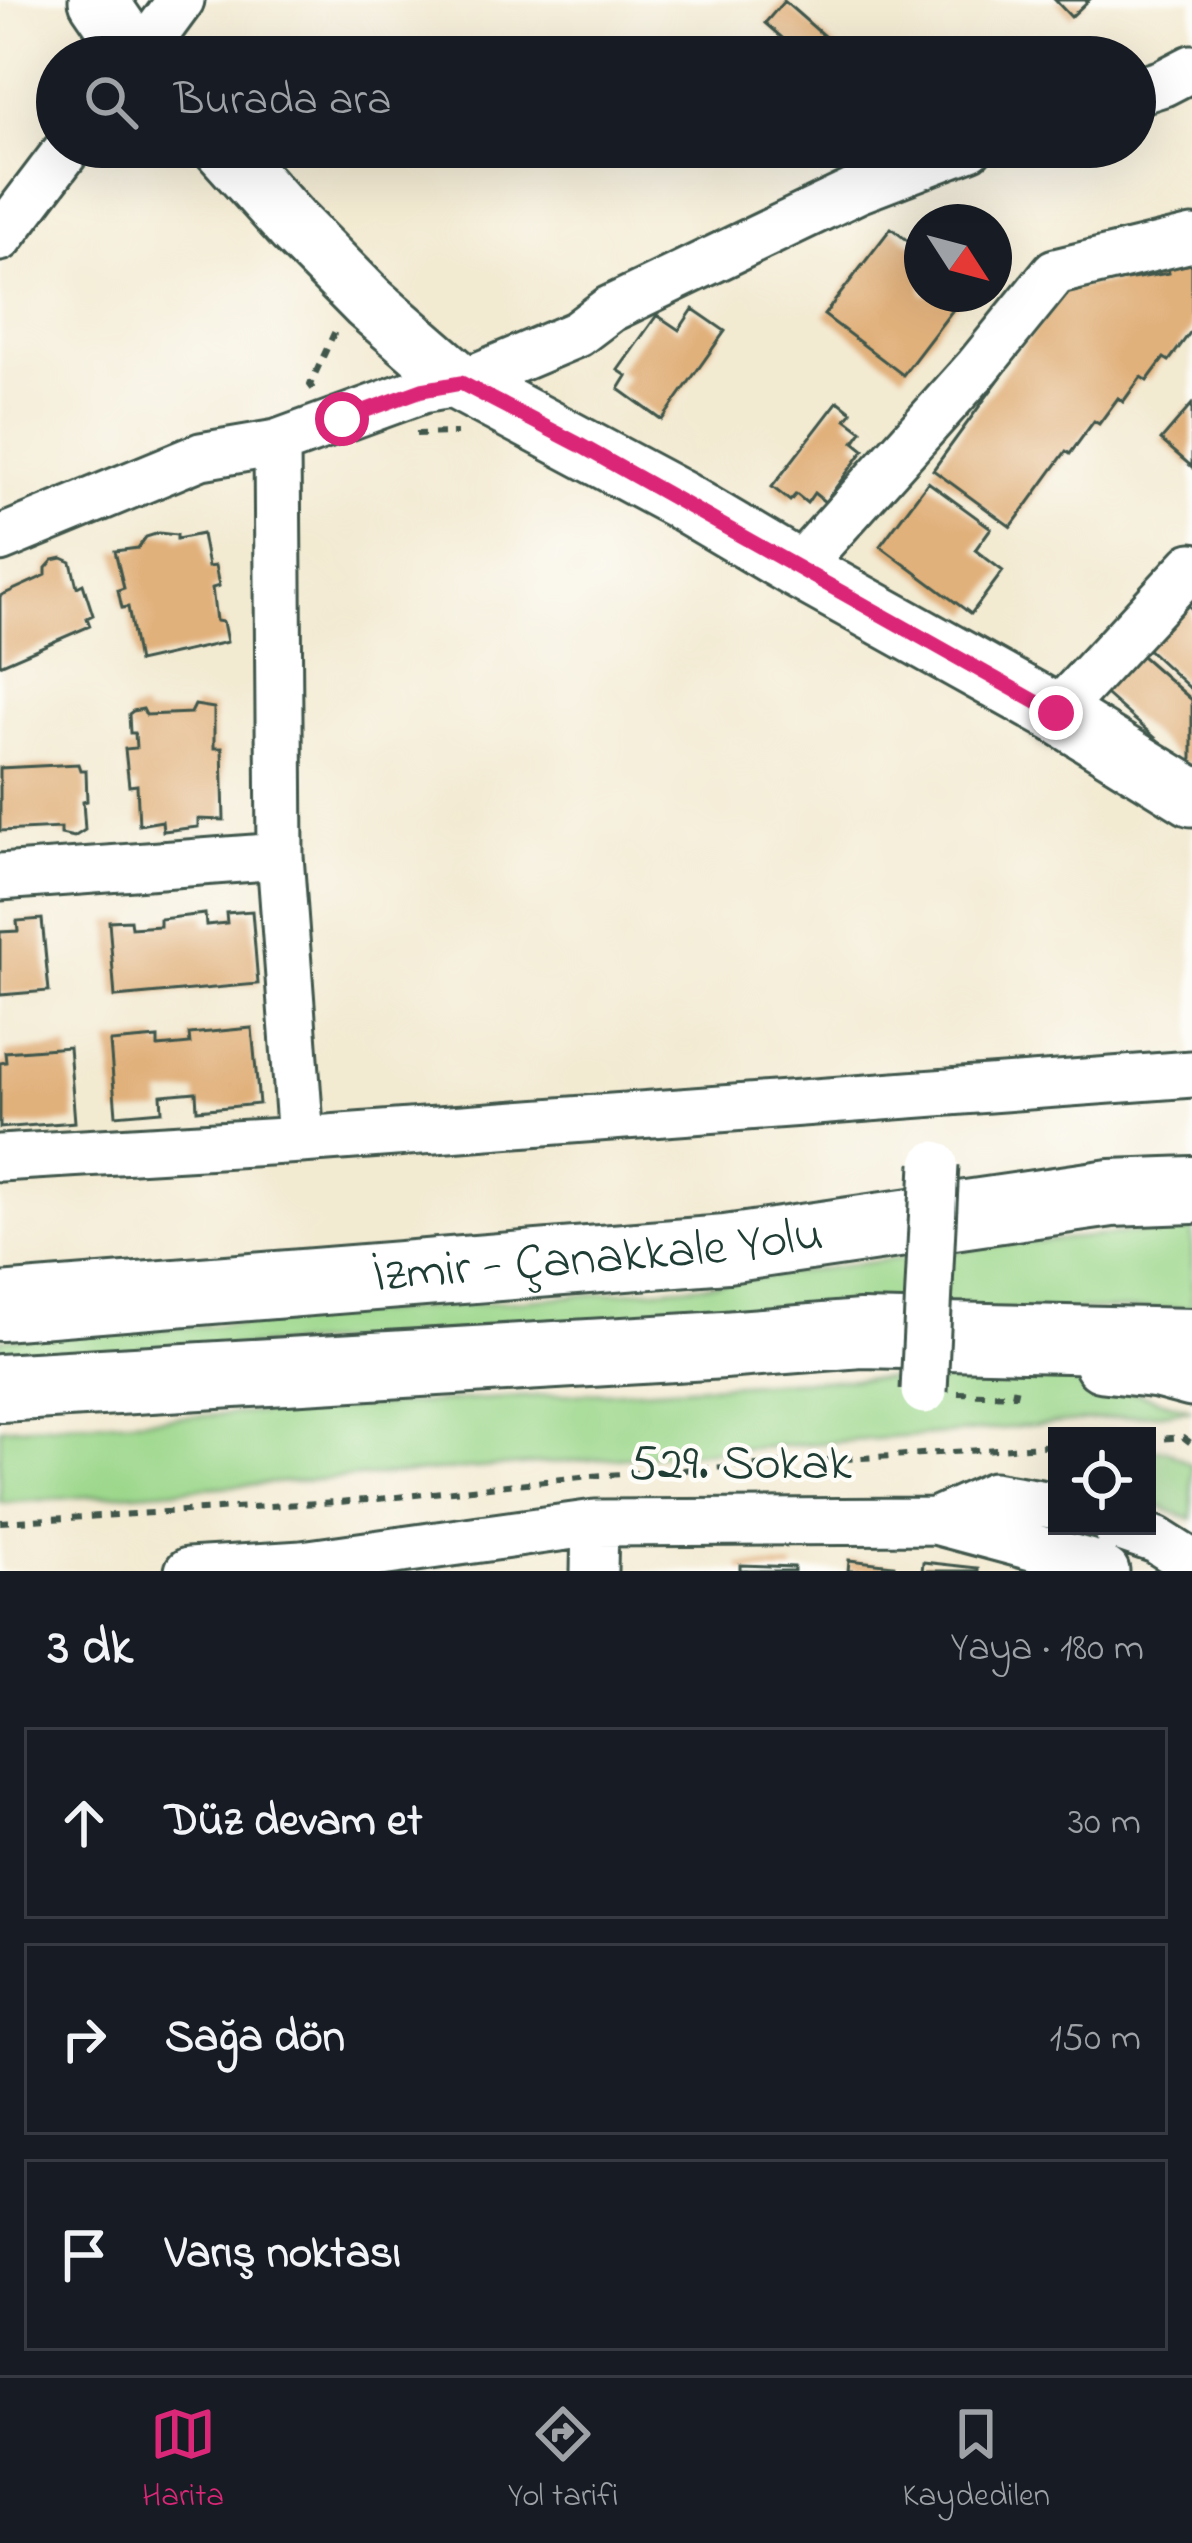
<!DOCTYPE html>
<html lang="tr">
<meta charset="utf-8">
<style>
:root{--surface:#171b24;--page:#20242c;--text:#f1f3f6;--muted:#9ea1a6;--line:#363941;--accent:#db2777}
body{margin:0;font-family:"Indie Flower",sans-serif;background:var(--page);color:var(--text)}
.controls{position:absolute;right:36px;bottom:36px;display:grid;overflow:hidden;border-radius:0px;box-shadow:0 12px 48px #0002}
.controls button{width:108px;height:108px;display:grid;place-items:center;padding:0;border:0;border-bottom:3px solid var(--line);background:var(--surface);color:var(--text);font:60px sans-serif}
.compass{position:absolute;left:904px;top:204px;width:108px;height:108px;border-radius:50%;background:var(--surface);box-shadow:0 12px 48px #0002;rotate:126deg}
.stop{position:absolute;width:36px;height:36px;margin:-27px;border:9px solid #db2777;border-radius:50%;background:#fff}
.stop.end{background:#db2777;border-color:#fff;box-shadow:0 3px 12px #0008}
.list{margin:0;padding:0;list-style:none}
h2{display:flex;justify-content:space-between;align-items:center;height:156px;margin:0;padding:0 48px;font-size:51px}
h2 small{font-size:39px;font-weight:400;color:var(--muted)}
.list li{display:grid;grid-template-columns:78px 1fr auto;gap:36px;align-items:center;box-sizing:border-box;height:192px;margin:0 24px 24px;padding:0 24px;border:3px solid var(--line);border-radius:0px}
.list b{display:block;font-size:45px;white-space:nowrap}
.list em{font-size:39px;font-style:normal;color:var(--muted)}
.icon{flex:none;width:66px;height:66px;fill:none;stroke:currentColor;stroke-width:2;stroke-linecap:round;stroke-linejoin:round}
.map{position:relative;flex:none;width:1192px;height:1571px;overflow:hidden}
.search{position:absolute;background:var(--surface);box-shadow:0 12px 48px #0002;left:36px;right:36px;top:36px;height:132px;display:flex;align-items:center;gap:30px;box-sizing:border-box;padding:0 42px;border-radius:66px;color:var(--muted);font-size:45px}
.sheet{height:804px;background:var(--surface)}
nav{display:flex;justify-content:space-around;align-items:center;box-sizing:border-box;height:168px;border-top:3px solid var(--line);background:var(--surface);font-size:33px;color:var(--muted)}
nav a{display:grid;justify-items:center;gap:6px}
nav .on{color:var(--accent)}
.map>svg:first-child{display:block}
.green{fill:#9cd78b;stroke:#5e8a60;stroke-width:3}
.building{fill:#e1b17c}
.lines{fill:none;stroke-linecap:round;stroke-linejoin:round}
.minor-casing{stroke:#3f574c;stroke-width:51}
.major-casing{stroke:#3f574c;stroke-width:63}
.highway-casing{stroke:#3f574c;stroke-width:72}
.path{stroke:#3f574c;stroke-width:6;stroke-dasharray:9 9;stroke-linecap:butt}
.minor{stroke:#fff;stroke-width:45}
.major{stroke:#fff;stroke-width:57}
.highway{stroke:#fff;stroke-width:66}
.minor-bridge-casing{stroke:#3f574c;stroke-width:51;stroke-linecap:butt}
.minor-bridge{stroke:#fff;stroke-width:45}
.route{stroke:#db2777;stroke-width:15}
.labels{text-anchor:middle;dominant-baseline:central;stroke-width:9;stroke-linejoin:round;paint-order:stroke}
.street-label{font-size:51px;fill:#1f3d34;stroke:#fdfcf7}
</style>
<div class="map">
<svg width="1192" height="1571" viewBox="0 0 1192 1571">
<rect width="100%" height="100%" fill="#fdfcf7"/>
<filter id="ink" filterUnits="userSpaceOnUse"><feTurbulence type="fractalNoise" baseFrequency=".00833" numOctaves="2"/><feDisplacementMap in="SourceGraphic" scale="24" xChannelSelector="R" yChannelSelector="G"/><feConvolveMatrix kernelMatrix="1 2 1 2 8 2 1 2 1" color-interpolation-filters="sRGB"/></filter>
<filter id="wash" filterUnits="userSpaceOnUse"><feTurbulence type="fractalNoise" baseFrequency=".004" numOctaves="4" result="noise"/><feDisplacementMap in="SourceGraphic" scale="48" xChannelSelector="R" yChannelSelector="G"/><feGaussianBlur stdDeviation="2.7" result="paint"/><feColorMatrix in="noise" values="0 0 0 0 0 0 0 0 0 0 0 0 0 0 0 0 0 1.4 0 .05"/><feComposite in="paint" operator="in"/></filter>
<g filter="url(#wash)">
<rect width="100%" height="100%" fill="#f3ead2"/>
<!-- green -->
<path class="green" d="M1192,1228V1308L921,1313L0,1358V1339L250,1323L704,1285L997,1245Z
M1072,1373L1192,1410L957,1433L0,1503V1428L793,1381Z
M1166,1450L1192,1465V1520L1147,1501V1451Z"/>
<g id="blocks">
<!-- building -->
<path class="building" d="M1055,0H1089L1071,17Z
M784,1L848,57H804L765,23Z
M891,228L922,252V294H965L903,375L824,315Z
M1192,264V330L1169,361L1164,358L1147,381L1141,377L1123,402L1118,398L1099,424L1094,421L1070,454L1066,451L1011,527L933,470L1064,290L1169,273L1168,268Z
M693,309L725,331L662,420L619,389L627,376L618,370L657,315L679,330Z
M838,401L852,412L846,419L862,431L854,442L864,450L825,502L814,493L807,503L796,494L790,501L772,487Z
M1192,404V467L1161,440Z
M928,482L991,528L975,550L1003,571L971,614L880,546Z
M159,533L177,535V539L202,534L208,567L215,566L219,586L212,588L216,621L223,622L227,642L138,662L128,607L122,608L118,590L124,588L115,551L138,548L146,537Z
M62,558L71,562L77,587L83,584L93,615L87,618L90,626L0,665V596L46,575V568L53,560Z
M1181,598L1192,609V690L1140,642Z
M1134,649L1192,700V759L1186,765L1099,688Z
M195,705L214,708V748H222L224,820L198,819V827L163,831L162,821L139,825L137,785L129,786L125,749L136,748L135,733H130L129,714L133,711L143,709L146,715L191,713Z
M78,764L80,770H86L87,801L83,802L85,830L74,837L61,834V828L0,831V768Z
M252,911L258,984L115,997L109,921L130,920L131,928L160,926V919L205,914L206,925L227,923L226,913Z
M42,919L49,991L0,995V932L18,931L17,921Z
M252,1028L259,1104L197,1110L196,1092L161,1095L162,1111L116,1115L110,1042L158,1038V1047L190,1044L189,1034Z
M69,1047L75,1122L0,1128V1063L6,1062L5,1052Z
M849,1560L894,1565V1571H848Z
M923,1562L978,1568V1571H922Z
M740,1565L794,1567V1571H740Z"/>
</g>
</g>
<g filter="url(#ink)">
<use href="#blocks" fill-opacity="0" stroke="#3f574c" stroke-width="3"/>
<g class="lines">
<!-- minor casing -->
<g class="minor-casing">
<path id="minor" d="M139,57L181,0
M1135,92L1163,83L1192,68
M0,238L69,147
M0,539L201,456L277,443L422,390L461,383L577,334L610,309L858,190L970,147
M797,569L978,367L1055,272L1192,239
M1056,713L1192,566
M280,856L301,1140
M0,877L280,856L277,443
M0,1158L301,1140L1192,1074
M935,1521L993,1495L1057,1506
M1115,1526L1156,1540L1192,1563
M188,1571L302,1564L595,1523
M594,1571L595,1523L935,1521L1095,1564L1106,1571"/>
</g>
<!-- major casing -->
<g class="major-casing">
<path id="major" d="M98,0L137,57
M222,147L294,227L369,303L461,383L682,501L797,569L1056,713L1192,797
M1103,1363L1158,1369L1192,1378"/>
</g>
<!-- highway casing -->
<g class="highway-casing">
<g id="highway">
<path id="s1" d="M0,1307L726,1249L1111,1193L1192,1190"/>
<path d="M0,1388L724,1345L861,1334L1192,1342"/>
</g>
</g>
<!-- path -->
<path class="path" d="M313,389L310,385L335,331
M416,434L457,433
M958,1393L1014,1395L1017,1381
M1147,1440L1183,1437L1192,1444
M0,1522L369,1500L591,1476L1057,1445"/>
<!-- minor -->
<use href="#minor" class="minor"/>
<!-- major -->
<use href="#major" class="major"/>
<!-- highway -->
<use href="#highway" class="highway"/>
<!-- minor-bridge casing -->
<g class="minor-bridge-casing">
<path id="minor-bridge" d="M924,1391L935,1164"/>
</g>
<!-- minor-bridge -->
<use href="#minor-bridge" class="minor-bridge"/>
</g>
</g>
<g class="lines" filter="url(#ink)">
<!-- route -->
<path class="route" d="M342,419L422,390L461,383L578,444L1056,713"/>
</g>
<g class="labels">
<!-- street labels -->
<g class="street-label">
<text stroke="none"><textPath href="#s1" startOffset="600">İzmir - Çanakkale Yolu</textPath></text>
<text x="740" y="1465">529. Sokak</text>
</g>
</g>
</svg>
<div class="controls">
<button><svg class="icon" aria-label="locate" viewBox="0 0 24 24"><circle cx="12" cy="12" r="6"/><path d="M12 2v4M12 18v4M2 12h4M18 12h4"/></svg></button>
</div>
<svg class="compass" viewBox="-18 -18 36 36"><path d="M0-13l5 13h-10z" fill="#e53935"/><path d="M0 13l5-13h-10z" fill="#9ea1a6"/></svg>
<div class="stop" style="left:342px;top:419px"></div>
<div class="stop end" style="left:1056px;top:713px"></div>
<div class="search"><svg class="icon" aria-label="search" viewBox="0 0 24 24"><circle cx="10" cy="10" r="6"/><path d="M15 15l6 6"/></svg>Burada ara</div>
</div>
<section class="sheet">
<h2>3 dk<small>Yaya · 180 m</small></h2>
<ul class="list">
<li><svg class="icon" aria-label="ahead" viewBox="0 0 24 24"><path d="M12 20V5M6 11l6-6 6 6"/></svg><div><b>Düz devam et</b></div><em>30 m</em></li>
<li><svg class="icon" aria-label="right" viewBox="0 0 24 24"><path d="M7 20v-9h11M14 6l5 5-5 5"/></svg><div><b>Sağa dön</b></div><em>150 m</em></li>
<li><svg class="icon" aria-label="arrive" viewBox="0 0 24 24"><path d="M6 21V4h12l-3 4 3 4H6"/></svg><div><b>Varış noktası</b></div></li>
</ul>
</section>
<nav>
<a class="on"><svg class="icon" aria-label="map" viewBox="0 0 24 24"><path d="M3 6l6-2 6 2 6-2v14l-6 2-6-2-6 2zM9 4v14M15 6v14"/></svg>Harita</a>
<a><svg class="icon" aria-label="directions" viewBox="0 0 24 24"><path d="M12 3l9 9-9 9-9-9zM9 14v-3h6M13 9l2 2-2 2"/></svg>Yol tarifi</a>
<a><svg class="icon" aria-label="saved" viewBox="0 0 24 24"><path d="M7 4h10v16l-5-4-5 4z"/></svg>Kaydedilen</a>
</nav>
